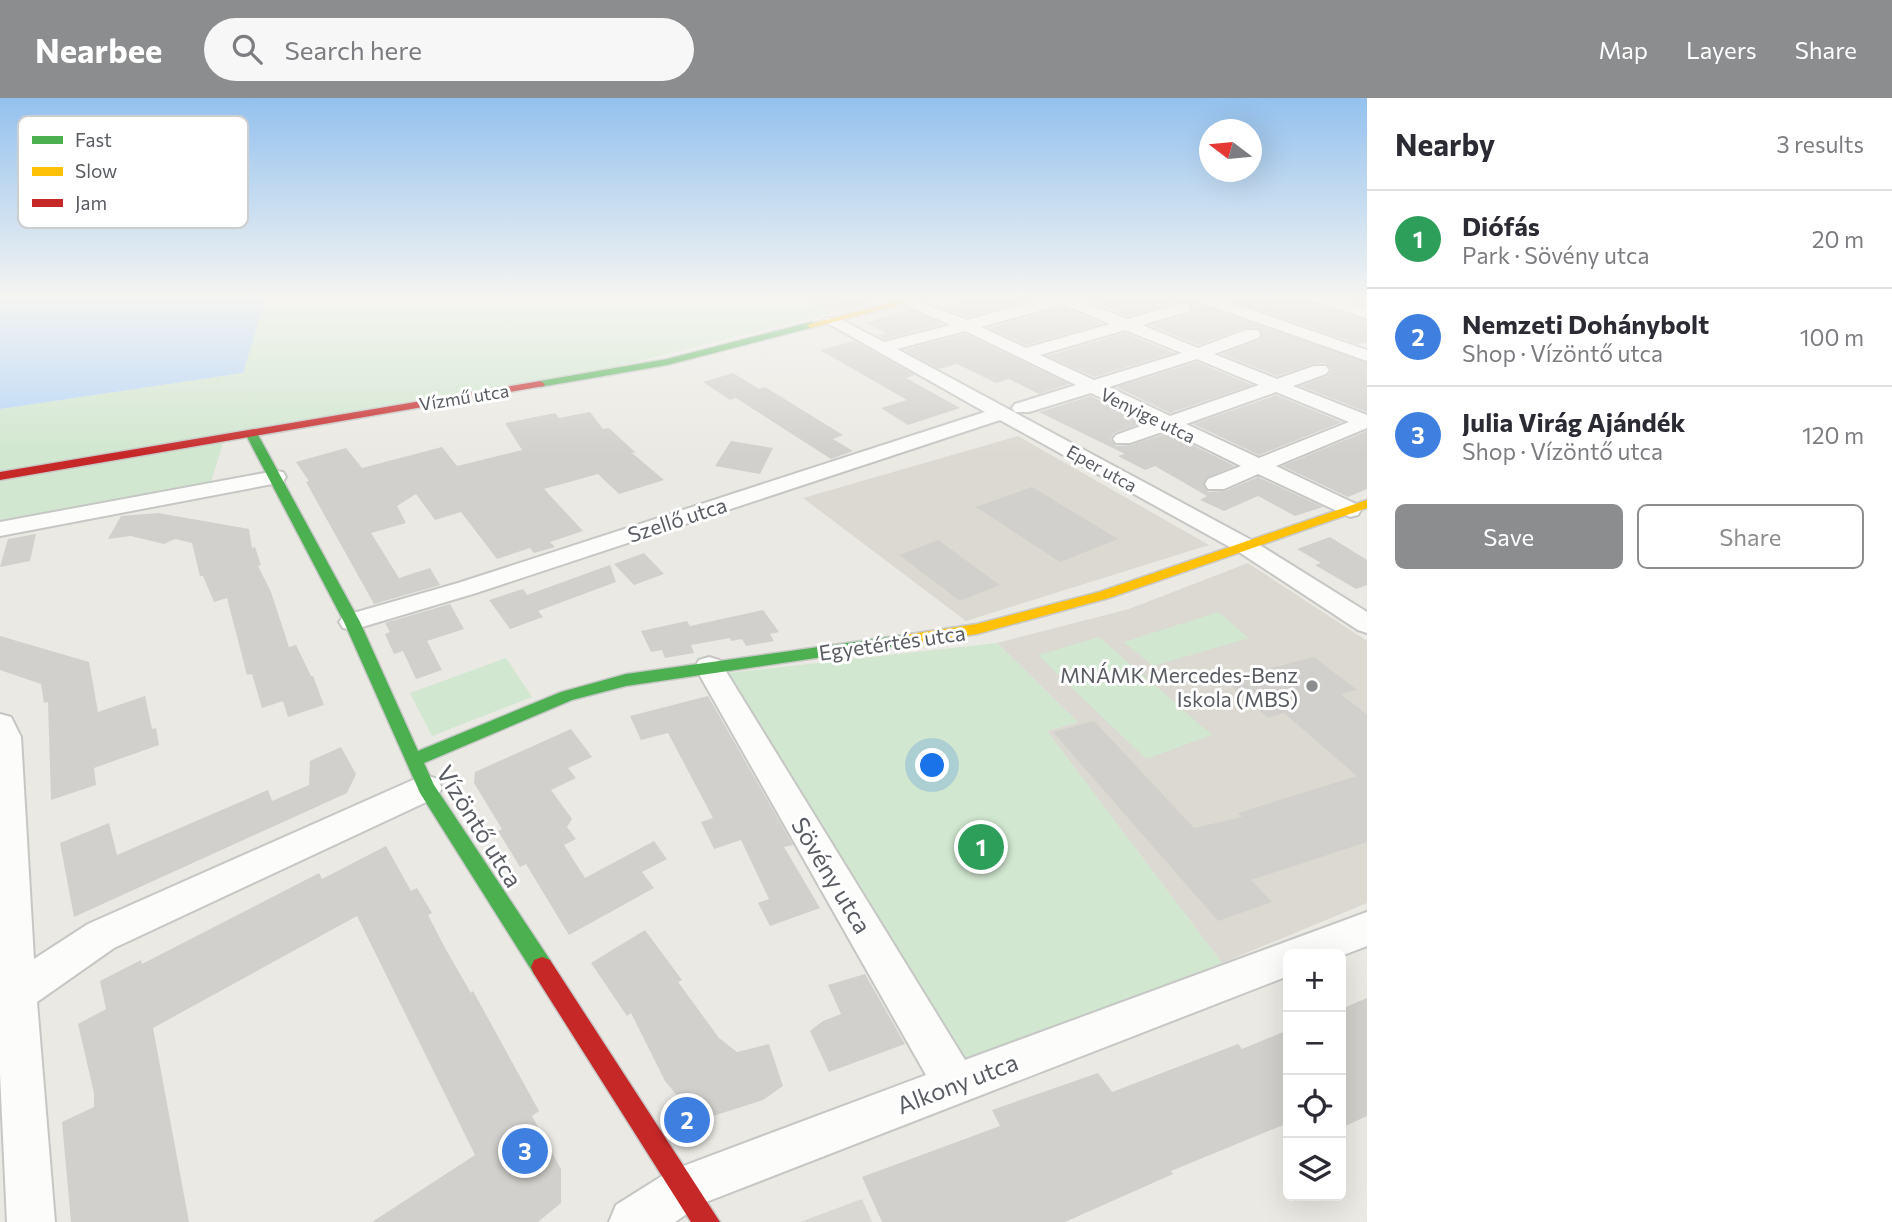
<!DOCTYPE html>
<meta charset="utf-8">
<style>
:root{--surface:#fff;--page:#f7f7f7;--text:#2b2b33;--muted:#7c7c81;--line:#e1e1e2;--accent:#8c8d8f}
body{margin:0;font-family:Commissioner,sans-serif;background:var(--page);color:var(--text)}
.controls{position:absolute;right:21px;bottom:21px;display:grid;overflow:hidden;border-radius:10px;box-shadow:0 7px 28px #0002}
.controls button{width:63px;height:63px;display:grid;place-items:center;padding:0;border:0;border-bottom:2px solid var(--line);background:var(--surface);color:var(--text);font:35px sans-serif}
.compass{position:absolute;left:1199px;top:21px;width:63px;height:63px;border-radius:50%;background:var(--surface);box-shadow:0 7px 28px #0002;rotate:286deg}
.you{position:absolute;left:933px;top:668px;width:24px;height:24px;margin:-18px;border:5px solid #fff;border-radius:50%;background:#1a73e8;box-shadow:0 0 0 10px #1a73e833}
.badge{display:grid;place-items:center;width:46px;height:46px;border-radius:50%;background:var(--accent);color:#fff;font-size:23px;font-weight:700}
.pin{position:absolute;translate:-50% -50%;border:4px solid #fff;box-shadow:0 2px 7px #0006}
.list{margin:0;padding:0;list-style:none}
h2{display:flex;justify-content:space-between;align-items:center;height:91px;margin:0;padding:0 28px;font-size:30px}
h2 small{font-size:23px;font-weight:400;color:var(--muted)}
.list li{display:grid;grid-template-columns:46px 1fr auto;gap:21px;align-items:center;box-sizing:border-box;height:98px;padding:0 28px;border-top:2px solid var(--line)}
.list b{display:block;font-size:26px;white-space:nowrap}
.list p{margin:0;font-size:23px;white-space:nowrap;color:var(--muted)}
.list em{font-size:23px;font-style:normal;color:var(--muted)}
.actions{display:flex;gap:14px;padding:21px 28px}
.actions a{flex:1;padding:16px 0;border:2px solid var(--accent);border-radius:10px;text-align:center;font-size:24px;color:var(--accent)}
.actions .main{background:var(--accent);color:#fff}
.icon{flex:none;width:38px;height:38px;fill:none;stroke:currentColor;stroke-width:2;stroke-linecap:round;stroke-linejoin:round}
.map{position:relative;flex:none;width:1367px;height:1124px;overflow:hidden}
header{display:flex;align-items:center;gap:42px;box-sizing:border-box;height:98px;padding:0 35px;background:var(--accent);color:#fff}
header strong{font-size:33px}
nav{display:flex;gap:38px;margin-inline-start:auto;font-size:24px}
.search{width:490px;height:63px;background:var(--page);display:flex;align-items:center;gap:18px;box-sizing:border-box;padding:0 24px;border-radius:38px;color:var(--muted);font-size:26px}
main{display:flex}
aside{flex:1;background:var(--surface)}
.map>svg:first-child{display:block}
.industrial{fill:#d9d8d3}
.education{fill:#dbd9d1}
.green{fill:#d1e7cf}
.water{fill:#b5d5f7}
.building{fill:#d1d0cc}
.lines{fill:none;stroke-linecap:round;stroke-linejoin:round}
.street-casing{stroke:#c6c7c5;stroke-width:4}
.fast-casing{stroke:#c7c8c7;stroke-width:3}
.slow-casing{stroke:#c7c8c7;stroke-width:3}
.jam-casing{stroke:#c7c8c7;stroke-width:3}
.street{fill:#fcfcfb;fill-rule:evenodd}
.fast{fill:#4caf50;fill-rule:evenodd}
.slow{fill:#ffc107;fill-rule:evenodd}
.jam{fill:#c62828;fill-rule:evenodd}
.poi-dot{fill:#8c8d8f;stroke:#fff;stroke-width:2.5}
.labels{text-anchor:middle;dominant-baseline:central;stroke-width:6;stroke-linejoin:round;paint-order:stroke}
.far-street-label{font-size:18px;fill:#595c62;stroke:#fff}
.street-label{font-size:21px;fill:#595c62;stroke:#fff}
.poi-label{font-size:21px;fill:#595c62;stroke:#fff;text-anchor:end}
.near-street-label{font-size:24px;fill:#595c62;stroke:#fff}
.key{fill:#fff;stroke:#cdced0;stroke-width:2}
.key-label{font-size:19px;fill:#595c62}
</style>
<header>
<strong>Nearbee</strong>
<div class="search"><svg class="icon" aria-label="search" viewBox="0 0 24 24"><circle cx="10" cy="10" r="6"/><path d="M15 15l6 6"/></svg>Search here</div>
<nav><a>Map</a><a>Layers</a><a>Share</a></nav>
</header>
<main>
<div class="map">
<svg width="1367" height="1124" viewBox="0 0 1367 1124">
<rect width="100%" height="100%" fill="#eae9e3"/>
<!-- industrial -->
<path class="industrial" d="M798,199H894L831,215Z
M862,1101L872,1124H800Z"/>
<!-- education -->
<path class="education" d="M1018,338L1209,447L966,523L803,400Z
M1248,465L1367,543V805L1222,865L1047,633L1078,624L997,545L1129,511Z"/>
<!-- green -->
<path class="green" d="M266,199H798L831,215L592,275L226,336L207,396L0,432V311L243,275Z
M1218,514L1249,540L1153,568L1124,544Z
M1099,539L1212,637L1146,661L1038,557Z
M997,545L1078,624L1047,633L1222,865L954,973L729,575Z
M506,560L532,599L432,638L410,595Z"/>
<!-- water -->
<path class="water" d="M0,199H266L243,275L0,311Z"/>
<!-- building -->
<path class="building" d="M829,199H888L850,209Z
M978,199H1040L967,219L941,209Z
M1084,199H1139L1152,204L1167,199H1186L1193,204L1367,265V314L1300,288L1328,278L1332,272L1326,265L1313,266L1277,278L1221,256L1259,242L1262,235L1258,229L1245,230L1198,247L1150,227L1190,216L1193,211L1190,205L1182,202L1127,218Z
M1236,199H1304L1309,205L1367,222V244L1358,246L1228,201Z
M1063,209L1102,226L1026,247L989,230Z
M909,211L943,226L884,241L877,237L886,235L866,225Z
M1125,235L1174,255L1094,279L1047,258Z
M965,236L1069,286L1039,296L1009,281L996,285L957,266L939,271L904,252Z
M854,243L915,277L906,280L960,310L908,327L881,310L907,302L820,252Z
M1197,264L1252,287L1170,315L1116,289Z
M733,275L759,291L765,289L843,337L833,341L853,353L831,361L736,300L730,302L703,284Z
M1276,297L1342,324L1259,357L1193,326Z
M1091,298L1145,324L1114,335L1110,341L1116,348L1131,347L1168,335L1235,368L1206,380L1203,387L1208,394L1225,393L1258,379L1323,409L1295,418L1258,398L1224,413L1200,402L1207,398L1155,368L1145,372L1118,358L1125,356L1039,314Z
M590,314L603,331L609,330L636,355L631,354L664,382L619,396L598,376L544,391L583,433L550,444L555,449L534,455L530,450L497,461L461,414L435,422L416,396L397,408L406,425L371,435L399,480L430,470L440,487L374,506L306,384L309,383L296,364L346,350L362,370L442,349L457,368L522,352L505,325L555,315L559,320Z
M1367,333V391L1348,399L1282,368Z
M731,343L773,350L760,376L715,368Z
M1032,389L1118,441L1060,464L976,409Z
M158,415L249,431L252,450L255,449L261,467L258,468L271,494L289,549L296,547L311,578H313L324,607L288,619L283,603L262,610L252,576L247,577L227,500L214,504L203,478H200L192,445L175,441L164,446L131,438L108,441L121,418Z
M36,436L30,463L0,469L8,441Z
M1330,439L1367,462V487L1356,491L1315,467L1321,465L1297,451Z
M938,442L1000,487L960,503L899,457Z
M644,455L664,476L634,487L614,466Z
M610,467L616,484L538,513L543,519L510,531L489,502L523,491L527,497Z
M450,506L464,531L427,543L442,572L416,581L403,553L394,556L385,536L390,534L385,525Z
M763,512L779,534L770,536L774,543L746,548L742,541L731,543L730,540L691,547L694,555L665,560L662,552L651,554L641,533L687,523L690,528Z
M0,538L89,564L98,614L145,598L152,631L156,630L159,647L94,670L96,687L51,702L48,604L44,605L41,586L0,572Z
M1314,559L1357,592L1341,596L1367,617V744L1251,782L1272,804L1218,823L1053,634L1094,623L1194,730L1242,719L1238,715L1357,678L1284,615L1268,620L1225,582Z
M708,598L793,747L784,749L820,810L770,828L758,805L769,801L741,742L714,751L701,724L713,720L668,635L641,642L630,618Z
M571,631L592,659L568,670L576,680L551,692L572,721L567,729L576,741L564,747L585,780L654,743L667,761L642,774L654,790L569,837L526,766L520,769L498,733L502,731L474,685L475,674Z
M341,649L356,676L347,695L74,819L60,745L109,725L117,757L268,692L272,703L309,687L310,663Z
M386,748L411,793L417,790L432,815L428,817L445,850L471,895L473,893L539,1013L532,1018L561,1071V1105L538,1124H372L475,1057L357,818L153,930L189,1124H71L62,1024L94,1009V995L78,926L106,911L100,883L141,862L142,866L319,775L322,781Z
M645,832L682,882L678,884L719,940L737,954L769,946L783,988L763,1002L713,1018L684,1006L665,983L631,915L627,918L591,865Z
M865,876L905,946L829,974L810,933L823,923L841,916L828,887Z
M1367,900V1018L1341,1030V911Z
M1288,932V1025L1171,1073L1173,1076L1065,1124H882L862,1079L1000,1028L992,1012L1098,975L1112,994L1238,946L1242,951Z"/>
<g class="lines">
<!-- street casing -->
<g class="street-casing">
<path id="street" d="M906,199L967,222L1050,199H1081L1079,202L1127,221L1183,205L1189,207L1191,210L1189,213L1142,227L1198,250L1246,232H1258L1260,236L1258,240L1214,256L1277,281L1314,268H1326L1329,272L1326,276L1293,288L1367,317V330L1276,368L1358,407L1361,412L1358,417L1350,419L1258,376L1224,391H1208L1205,386L1208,381L1241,368L1168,332L1130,345H1116L1113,341L1116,337L1152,324L1091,295L1029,314H1015L1012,310L1015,306L1076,287L965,233L897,251L1255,444L1367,514V535L1358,532L1239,454L1000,322L476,495L352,532L343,530L339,524L343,518L458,485L985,314L824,223L826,220H838L884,244L951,227L903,206L900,203ZM1063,206L1110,226L1026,250L981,229ZM1125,232L1182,255L1094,282L1040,257ZM1197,261L1259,287L1170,318L1109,289ZM1276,294L1349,324L1259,360L1186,326Z
M1191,199H1214L1367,252V263L1194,202Z
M1307,199H1331L1367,210V220L1310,202Z
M275,373L283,374L286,379L283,384L0,438V424Z
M709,559L719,562L965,962L1367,814V848L1341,858L1288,856V878L701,1106L675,1124H609L616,1107L670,1073L926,977L695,569L699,562Z
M0,616L11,619L21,639L34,861L88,826L415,681L426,677L437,681L442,690L437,699L114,850L37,904L55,1124H7L0,976Z"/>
</g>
<!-- fast casing -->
<g class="fast-casing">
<path id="fast" d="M811,224L814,225V229L667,267L540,289L535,286L540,283L667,261Z
M251,332L257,335L360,524L418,653L561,594L626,576L904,537L912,542L904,547L626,588L572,602L424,665L434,687L550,862L553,869L550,876L542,879L534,876L420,695L344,524L245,335Z"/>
</g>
<!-- slow casing -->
<g class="slow-casing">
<path id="slow" d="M914,199H928L811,230L806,227Z
M1367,402V410L1109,500L977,536L904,547L896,542L904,537L977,526L1099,494Z"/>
</g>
<!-- jam casing -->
<g class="jam-casing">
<path id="jam" d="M540,283L545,286L544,288L0,382V374Z
M542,859L550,862L720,1124H691L534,876L531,869L534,862Z"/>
</g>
<!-- street -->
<use href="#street" class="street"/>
<!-- fast -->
<use href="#fast" class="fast"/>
<!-- slow -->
<use href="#slow" class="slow"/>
<!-- jam -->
<use href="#jam" class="jam"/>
</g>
<!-- sky -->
<linearGradient id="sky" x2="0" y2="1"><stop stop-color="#93c1ee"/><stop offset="0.56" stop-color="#f6f5f2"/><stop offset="1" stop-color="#f6f5f2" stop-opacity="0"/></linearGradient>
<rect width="1367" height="356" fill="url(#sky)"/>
<!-- markers -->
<circle class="poi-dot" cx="1312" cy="588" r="7"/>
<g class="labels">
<!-- far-street labels -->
<g class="far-street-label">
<text transform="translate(464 299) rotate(-9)">Vízmű utca</text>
<text transform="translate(1148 317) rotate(26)">Venyige utca</text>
<text transform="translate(1102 370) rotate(29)">Eper utca</text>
</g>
<!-- street labels -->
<g class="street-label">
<text transform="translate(677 421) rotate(-18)">Szellő utca</text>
<text transform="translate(892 544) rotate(-8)">Egyetértés utca</text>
</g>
<!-- poi labels -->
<g class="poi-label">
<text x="1298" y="576">MNÁMK Mercedes-Benz<tspan x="1298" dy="24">Iskola (MBS)</tspan></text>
</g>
<!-- near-street labels -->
<g class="near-street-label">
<text transform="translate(480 728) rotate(58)">Vízöntő utca</text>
<text transform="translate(832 777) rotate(59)">Sövény utca</text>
<text transform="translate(957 985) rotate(-21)">Alkony utca</text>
</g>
</g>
<!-- legend -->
<rect x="18" y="18" width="230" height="112" rx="10" class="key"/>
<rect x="32" y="38" width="31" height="8" fill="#4caf50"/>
<rect x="32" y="69" width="31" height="9" fill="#ffc107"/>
<rect x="32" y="101" width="31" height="8" fill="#c62828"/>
<g class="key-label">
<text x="75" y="49">Fast</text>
<text x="75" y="80">Slow</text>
<text x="75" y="112">Jam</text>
</g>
</svg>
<div class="controls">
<button>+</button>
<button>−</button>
<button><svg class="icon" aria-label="locate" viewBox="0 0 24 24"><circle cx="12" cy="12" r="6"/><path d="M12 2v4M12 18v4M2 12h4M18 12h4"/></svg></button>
<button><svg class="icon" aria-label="layers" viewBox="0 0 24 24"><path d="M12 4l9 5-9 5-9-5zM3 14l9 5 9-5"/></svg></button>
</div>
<svg class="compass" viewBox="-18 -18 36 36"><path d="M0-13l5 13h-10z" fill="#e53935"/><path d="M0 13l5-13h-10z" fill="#7c7c81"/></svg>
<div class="you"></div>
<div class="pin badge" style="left:981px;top:749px;background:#2e9e5b">1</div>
<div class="pin badge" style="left:687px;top:1022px;background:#3f7fe0">2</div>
<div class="pin badge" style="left:525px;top:1053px;background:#3f7fe0">3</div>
</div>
<aside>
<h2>Nearby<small>3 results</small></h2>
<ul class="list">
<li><span class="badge" style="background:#2e9e5b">1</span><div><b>Diófás</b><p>Park · Sövény utca</p></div><em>20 m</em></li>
<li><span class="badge" style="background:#3f7fe0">2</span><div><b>Nemzeti Dohánybolt</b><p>Shop · Vízöntő utca</p></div><em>100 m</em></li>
<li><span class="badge" style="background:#3f7fe0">3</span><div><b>Julia Virág Ajándék</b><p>Shop · Vízöntő utca</p></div><em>120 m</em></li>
</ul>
<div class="actions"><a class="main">Save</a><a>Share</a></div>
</aside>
</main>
